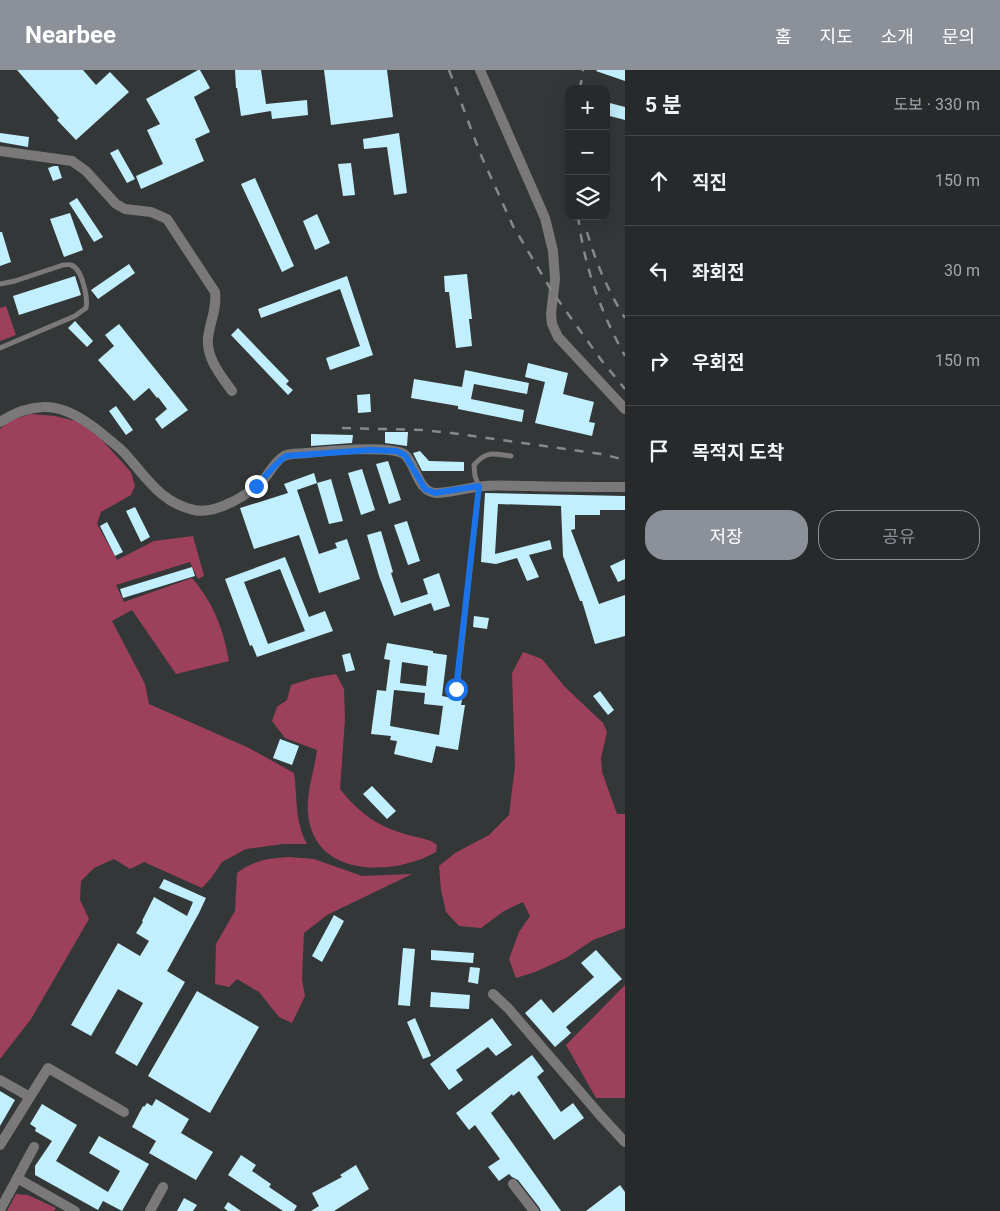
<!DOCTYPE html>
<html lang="ko">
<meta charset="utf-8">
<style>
:root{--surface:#27292a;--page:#2f3132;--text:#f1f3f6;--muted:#a4a6a8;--line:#434547;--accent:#8c9099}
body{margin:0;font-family:Roboto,"Noto Sans KR",sans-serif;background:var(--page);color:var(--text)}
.controls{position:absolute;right:15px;top:15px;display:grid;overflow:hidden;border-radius:10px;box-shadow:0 5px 20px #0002}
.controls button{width:45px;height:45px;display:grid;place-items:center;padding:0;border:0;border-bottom:1px solid var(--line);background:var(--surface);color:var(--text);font:25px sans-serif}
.stop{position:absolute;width:15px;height:15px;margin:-11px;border:4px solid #1a73e8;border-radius:50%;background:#fff}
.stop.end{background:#1a73e8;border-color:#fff;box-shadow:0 1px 5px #0008}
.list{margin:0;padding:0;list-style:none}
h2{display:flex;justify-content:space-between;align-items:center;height:65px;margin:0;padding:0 20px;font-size:21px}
h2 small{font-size:16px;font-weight:400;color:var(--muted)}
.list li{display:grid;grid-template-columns:32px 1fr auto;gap:15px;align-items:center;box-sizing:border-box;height:90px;padding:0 20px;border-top:1px solid var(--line)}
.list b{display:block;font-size:19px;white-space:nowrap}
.list em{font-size:16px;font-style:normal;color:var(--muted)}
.actions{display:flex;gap:10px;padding:15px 20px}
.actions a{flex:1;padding:11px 0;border:1px solid var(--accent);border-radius:20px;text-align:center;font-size:18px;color:var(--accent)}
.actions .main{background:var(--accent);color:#fff}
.icon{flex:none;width:28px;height:28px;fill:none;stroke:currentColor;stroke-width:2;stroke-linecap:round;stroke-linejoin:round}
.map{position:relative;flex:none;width:625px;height:1141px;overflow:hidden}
header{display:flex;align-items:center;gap:30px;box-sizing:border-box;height:70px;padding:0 25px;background:var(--accent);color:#fff}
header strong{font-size:24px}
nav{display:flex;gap:28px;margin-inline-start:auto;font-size:18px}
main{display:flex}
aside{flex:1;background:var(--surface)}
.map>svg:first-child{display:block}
.forest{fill:#9d405b}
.building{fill:#c1effd;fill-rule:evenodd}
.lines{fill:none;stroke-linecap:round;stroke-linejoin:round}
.service{stroke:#7a7879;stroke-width:5}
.minor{stroke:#7a7879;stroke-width:10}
.rail{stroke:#86898a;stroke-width:2.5;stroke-dasharray:9 9;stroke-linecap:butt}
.route{stroke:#1a73e8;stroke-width:6}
</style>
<header>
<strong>Nearbee</strong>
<nav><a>홈</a><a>지도</a><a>소개</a><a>문의</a></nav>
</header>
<main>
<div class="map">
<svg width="625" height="1141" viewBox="0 0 625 1141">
<rect width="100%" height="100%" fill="#343738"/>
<!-- forest -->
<path class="forest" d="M6,236L16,265L0,271V238Z
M31,344L55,346L79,352L101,369L131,402L135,416L131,425L101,442L97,454L117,490L154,471L193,466L204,506L198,509L190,492L116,515L124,532L192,508C214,534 223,558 229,591L176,604L132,540L112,551L145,614L149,634L249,678L294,703C298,730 294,749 307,774H283L246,779L222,792L212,807L202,818L144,792L130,799L114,789L94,798L81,811L80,830L89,849L31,949L0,989V359L11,350Z
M523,582L542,589L564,616L603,653L607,662L601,688L602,702L617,744H625V858L593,870L566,888L535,902L516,908L509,889L519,862L530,846L523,832L504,841L481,858L459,856L446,842L441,820L439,796L455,783L489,765L509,745L515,696L512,603Z
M336,604L344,619L345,649L340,719C354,737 371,752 393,760C405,765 419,767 431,771L437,775L436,782C398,804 324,809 310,755C303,729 314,705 317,680L285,668L272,651L277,637L287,630L291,615L313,608Z
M289,787L314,789L362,806L412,804L327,845L304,863L302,910L305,926L292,953L279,947L259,922L237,909L229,917L215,914L216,874L235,841L237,803C252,791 269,788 289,787Z
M625,915V1028H596L566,975Z
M16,1124L28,1125L56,1138L54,1141H7Z"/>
<!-- building -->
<path class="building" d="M17,0H83L96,15L110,2L129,22L76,70L57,50L59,48Z
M198,0H200L210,18L194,27L210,62L195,69L204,91L141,119L136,106L163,94L147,60L160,54L146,29Z
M235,0H261L266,34L307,30L308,45L272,49L271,41L241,46L237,18H236Z
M324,0H387L393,47L331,55Z
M597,0H625V11L596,1Z
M606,32L625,37V50L606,45Z
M0,63L29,67L28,77L0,72Z
M399,63L407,123L394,125L387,77L364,79L363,69Z
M118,79L135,109L127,113L110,83Z
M351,93L355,125L343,126L338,94Z
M54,96H58L62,108L53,111L48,98Z
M255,108L294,196L282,202L241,114Z
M77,128L103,167L94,172L69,133Z
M70,143L83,180L64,187L50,149Z
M317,144L330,173L315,180L303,151Z
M0,162H2L11,192L0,196Z
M129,194L135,203L98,229L91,220Z
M467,204L472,249H469L472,276L456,278L449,222H445L444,206Z
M75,206L81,225L19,245L13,226Z
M347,206L373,285L330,300L326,288L360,276L340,219L261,248L258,239Z
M75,251L93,271L87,277L68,258Z
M119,254L188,340L162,359L155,349L167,339L158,327L157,328L149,318L134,331L98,290L114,276L105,265Z
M238,258L289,311L286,314L293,320L288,325L231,265Z
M528,293L568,303L563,324L594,332L589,352L595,353L592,366L535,353L545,312L525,307Z
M465,300L529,313L527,324L474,314L471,329L524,340L522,352L458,339V336L411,328L414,309L462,317Z
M370,324L371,342L358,343L357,325Z
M116,336L133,360L126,365L109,341Z
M385,362H408L407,376L385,373Z
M311,364L353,365L352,373L311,376Z
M420,381L429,391L464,392V401H422L413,383Z
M388,391L401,430L389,434L376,394Z
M362,399L375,440L361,445L348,403Z
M314,403L317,413L297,420L319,484L337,478L335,473L347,469L360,509L319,523L299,465L254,479L240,438L288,423L284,414Z
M331,409L343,451L329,454L317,413Z
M485,423L625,426V440H600V445H575V459L571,460L599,534L625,525V566L595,574L582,531H580L563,486L561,436L498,434L495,484L550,470L552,479L529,485L539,507L527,511L517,488L496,494L481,492Z
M135,437L150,467L141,472L126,441Z
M407,451L420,491L408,495L394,455Z
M107,452L123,482L115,486L100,456Z
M381,461L393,502L391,503L401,533L428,524L423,509L439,503L450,536L434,541L431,533L394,546L379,506L367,465Z
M285,487L309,547L325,541L333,561L257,587L252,575L250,576L225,509ZM280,499L305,561L268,574L244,512Z
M625,489V509L618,512L610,496Z
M192,497L195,506L123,528L120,519Z
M474,546L489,548L487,559L473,557Z
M387,573L433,581V583L447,585L442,626L462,630L461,635H465L458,680L436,676L432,693L394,684L397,671L390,670L391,666L371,664L377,620L386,621L390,590L384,589ZM402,592L428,596L426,616L400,613ZM394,620L425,623L424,634L443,636L439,665L390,656Z
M350,583L355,600L346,602L342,585Z
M600,621L614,640L608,645L593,626Z
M280,669L299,676L292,695L273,688Z
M372,716L396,741L387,749L363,724Z
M164,809L206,828L199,843L167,901L185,912L137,996L115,983L143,933L118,919L91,966L71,955L118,873L140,886L149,871L136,863L143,852L142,851L154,827L187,846L193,832L159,818Z
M334,845L344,851L322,892L312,886Z
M403,878L415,879L410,936L398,935Z
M431,880L474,883L473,893L431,890Z
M596,880L622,909L566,957L571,963L555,977L525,943L541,929L553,943L594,907L581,893Z
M470,897L480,898L478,914L468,912Z
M197,921L259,957L210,1043L148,1006Z
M431,922L470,925L469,939L430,937Z
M415,948L431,986L423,989L407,952Z
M492,948L512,975L496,986L488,977L456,1000L463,1010L449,1020L430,994Z
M532,985L544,1001L537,1007L561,1042L573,1033L584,1048L554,1070L519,1021L513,1026L512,1024L491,1043L561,1141H541L539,1137L518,1110L512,1107L509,1104L499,1111L488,1097L500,1089L475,1055L469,1060L456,1043Z
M0,1021L15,1030L0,1056Z
M156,1029L189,1049L181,1063L213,1082L196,1110L149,1083L156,1071L132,1057L143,1036L144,1037L147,1033L152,1036Z
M42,1034L77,1055L56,1091L108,1122L120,1101L89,1083L99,1066L149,1094L122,1141L103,1131L98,1140L35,1105V1096L52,1071L35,1061L36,1058L30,1054Z
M241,1085L256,1095L252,1101L271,1114L269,1117L297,1136L294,1141H283L228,1105Z
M356,1095L369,1119L334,1141H311L319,1136L312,1123L342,1107L340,1105Z
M620,1115L625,1122V1141H586Z
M184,1128L197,1135L193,1141H177Z
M228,1132L241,1141H228L224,1138Z"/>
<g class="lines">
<!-- service -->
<path class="service" d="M0,214L15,211L63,195C64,195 70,194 71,195C82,198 88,228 86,238L75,246L0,278
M457,619L479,417L475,406L474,395C487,380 493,384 511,386"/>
<!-- minor -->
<path class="minor" d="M480,0L545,148L553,181L555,209L551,244L552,254L558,267L625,339
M0,81L72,91L86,101L116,134L125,139L151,142L167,149L215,222C217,240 210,251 208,268C206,288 221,306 232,321
M0,352C42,325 71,337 106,367C113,373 122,379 128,387C148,410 162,433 194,440C216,445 250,424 264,409C271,401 275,391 284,386C290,383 300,384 307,383C324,381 391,375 404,384C416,393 417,422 436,423C452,423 469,417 485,416C500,415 515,416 530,416C562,417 593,417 625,417
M493,924L508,938L600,1045L625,1072
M0,1010L30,1027
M0,1075L48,998L124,1042
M17,1108L75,1141
M513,1114L534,1141
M0,1140L34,1077
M150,1141L163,1117"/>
<!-- rail -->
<path class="rail" d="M449,0L480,83L513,156L553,223L602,291L625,319
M580,19L583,0
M578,146C584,196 601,243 625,286
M587,162C596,193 608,221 625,248
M342,358L423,360L451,363L602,384L625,390"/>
</g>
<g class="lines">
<!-- route -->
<path class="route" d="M256,416C267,406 274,394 286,386L370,380L396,381L405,385L425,419L435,423L479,416L456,619"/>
</g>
</svg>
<div class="controls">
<button>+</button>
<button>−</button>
<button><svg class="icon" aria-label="layers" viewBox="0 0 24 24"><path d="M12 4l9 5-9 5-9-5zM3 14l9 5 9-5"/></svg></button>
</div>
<div class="stop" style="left:456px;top:619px"></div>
<div class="stop end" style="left:256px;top:416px"></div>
</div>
<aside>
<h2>5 분<small>도보 · 330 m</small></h2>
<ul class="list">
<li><svg class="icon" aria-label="ahead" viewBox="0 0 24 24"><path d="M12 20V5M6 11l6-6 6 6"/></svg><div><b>직진</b></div><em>150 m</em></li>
<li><svg class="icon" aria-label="left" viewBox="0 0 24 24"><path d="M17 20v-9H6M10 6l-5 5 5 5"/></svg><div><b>좌회전</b></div><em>30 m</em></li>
<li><svg class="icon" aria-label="right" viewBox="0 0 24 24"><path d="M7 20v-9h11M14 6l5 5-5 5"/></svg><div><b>우회전</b></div><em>150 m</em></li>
<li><svg class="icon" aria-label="arrive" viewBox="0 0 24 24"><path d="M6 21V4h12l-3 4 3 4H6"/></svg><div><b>목적지 도착</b></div></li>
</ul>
<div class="actions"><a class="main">저장</a><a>공유</a></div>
</aside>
</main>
